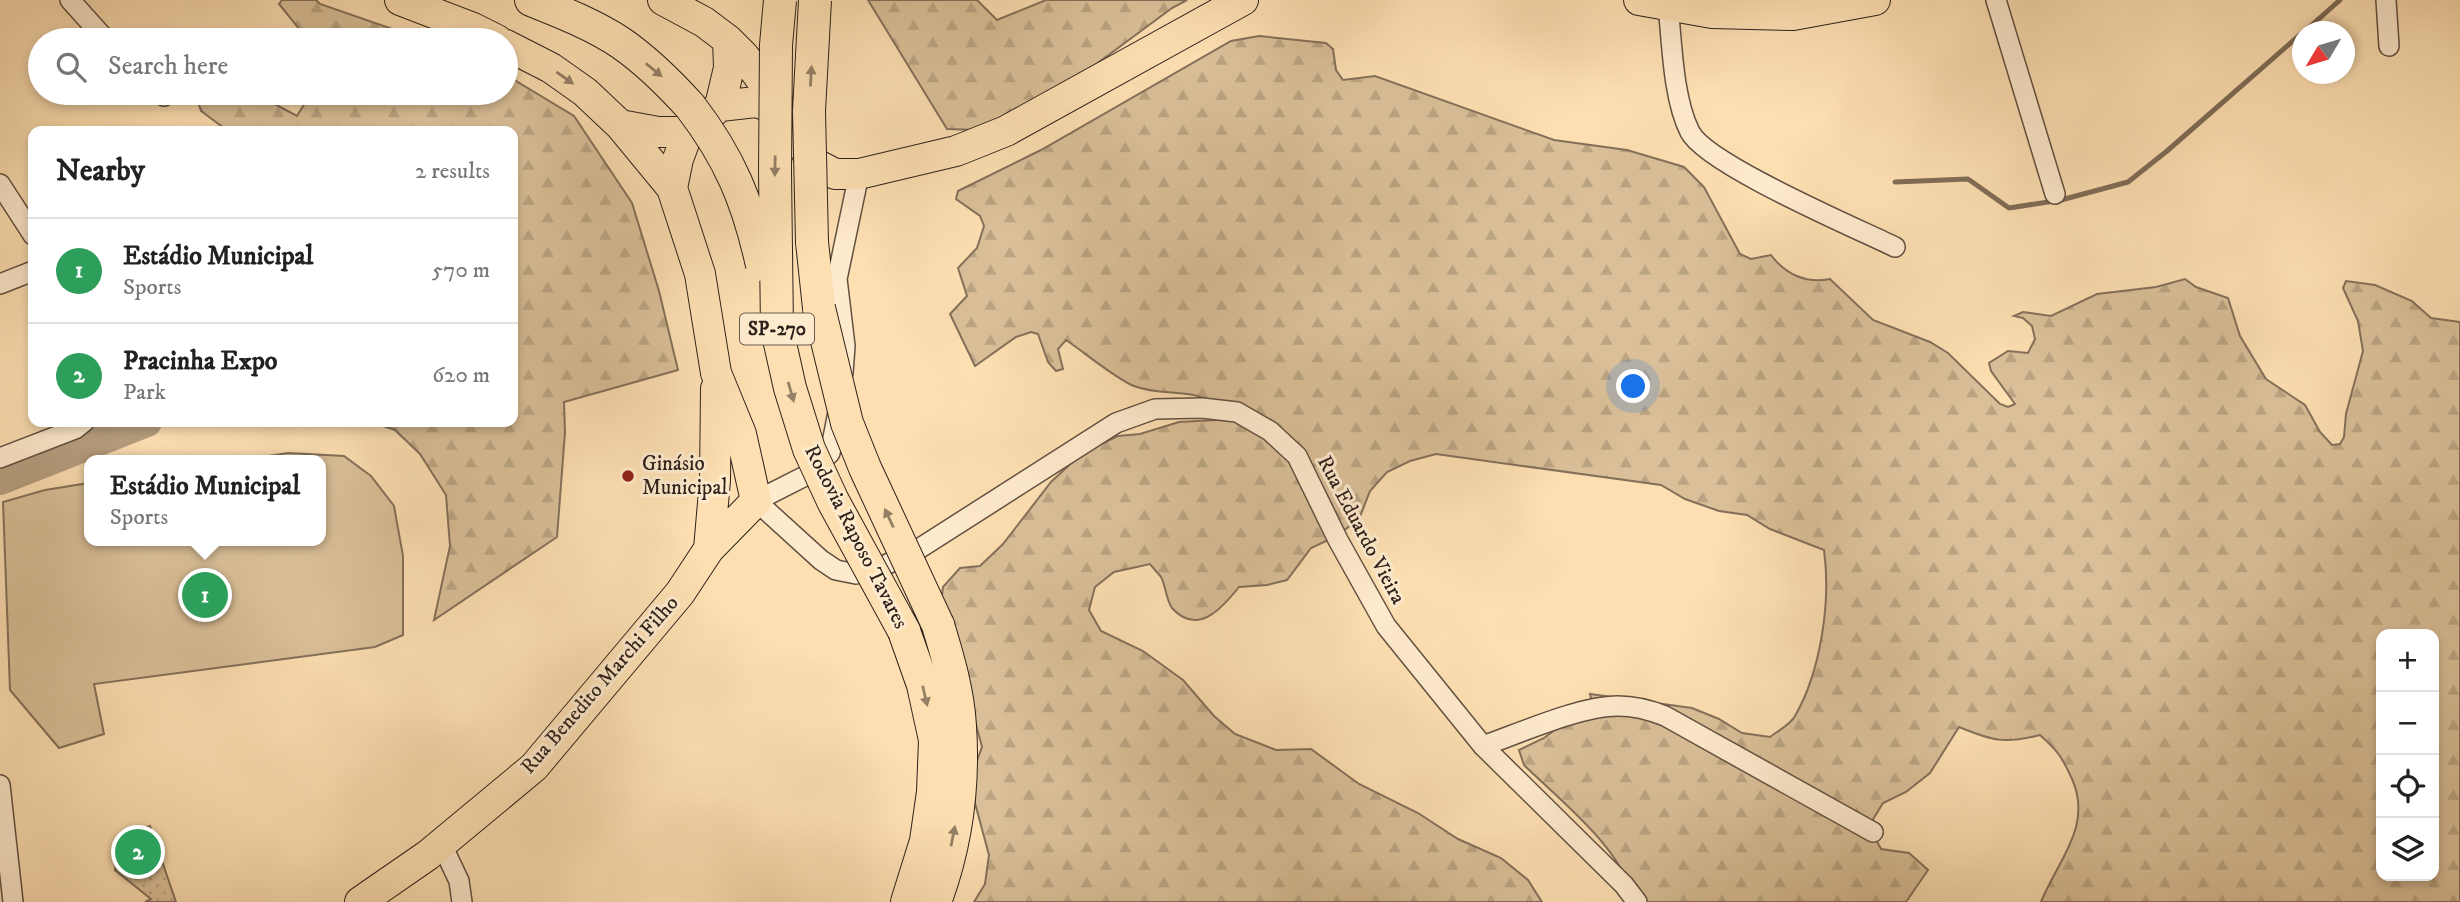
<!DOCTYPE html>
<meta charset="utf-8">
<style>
:root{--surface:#fff;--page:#f2f2f2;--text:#222;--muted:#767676;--line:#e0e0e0;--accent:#0f766e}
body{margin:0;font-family:"IM FELL DW Pica",serif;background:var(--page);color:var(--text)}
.controls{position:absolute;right:21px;bottom:21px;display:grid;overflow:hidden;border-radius:14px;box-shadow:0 4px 10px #0003}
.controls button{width:63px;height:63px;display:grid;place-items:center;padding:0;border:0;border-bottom:2px solid var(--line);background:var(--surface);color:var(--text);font:35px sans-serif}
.compass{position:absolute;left:2292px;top:21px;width:63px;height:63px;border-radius:50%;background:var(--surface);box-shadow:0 4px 10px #0003;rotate:232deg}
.you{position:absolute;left:1634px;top:387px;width:24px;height:24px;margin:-18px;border:5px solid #fff;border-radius:50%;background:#1a73e8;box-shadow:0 0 0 10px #1a73e833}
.badge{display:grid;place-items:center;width:46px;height:46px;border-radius:50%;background:var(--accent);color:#fff;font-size:23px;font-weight:700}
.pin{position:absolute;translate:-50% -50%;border:4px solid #fff;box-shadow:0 2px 7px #0006}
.popup{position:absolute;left:84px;top:455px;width:242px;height:91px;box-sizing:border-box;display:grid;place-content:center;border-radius:14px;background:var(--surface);filter:drop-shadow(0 2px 5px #0005);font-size:23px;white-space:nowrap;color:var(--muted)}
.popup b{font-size:26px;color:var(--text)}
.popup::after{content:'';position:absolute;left:50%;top:100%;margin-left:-14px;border:14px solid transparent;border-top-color:var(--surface)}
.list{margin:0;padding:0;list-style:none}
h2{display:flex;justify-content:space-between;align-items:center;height:91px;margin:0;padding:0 28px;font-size:30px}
h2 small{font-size:23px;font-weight:400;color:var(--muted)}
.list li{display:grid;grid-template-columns:46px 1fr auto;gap:21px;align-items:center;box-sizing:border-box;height:105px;padding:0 28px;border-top:2px solid var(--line)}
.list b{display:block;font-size:26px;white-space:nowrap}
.list p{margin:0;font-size:23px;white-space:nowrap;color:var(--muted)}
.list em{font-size:23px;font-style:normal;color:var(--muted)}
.icon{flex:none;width:38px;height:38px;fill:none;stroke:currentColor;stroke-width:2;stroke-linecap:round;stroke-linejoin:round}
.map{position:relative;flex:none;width:2460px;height:902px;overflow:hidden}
.search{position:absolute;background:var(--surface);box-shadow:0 4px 10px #0003;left:28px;top:28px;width:490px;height:77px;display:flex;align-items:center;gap:18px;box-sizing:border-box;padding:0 24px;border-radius:38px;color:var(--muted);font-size:26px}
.panel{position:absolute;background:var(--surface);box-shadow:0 4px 10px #0003;left:28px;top:126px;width:490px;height:301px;border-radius:14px}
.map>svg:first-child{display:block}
.green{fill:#dabf98;stroke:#84705a;stroke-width:2}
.forest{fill:url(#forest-firs);stroke:#84705a;stroke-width:2;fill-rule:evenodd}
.park{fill:url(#park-dots);stroke:#84705a;stroke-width:2}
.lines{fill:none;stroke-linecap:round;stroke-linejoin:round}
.stream{stroke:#7f6c57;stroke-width:5}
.river{stroke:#b69e7f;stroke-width:30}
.minor-casing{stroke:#615041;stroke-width:22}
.primary-casing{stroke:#2d211b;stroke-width:32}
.trunk-casing{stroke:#2d211b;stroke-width:34}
.minor{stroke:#feeacd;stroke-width:19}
.primary{stroke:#fddfb2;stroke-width:30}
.trunk{stroke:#fddfb2;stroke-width:32}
.trunk-bridge-casing{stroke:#2d211b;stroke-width:34;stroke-linecap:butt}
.trunk-bridge{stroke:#fddfb2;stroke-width:32}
.oneway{fill:#958066}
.poi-dot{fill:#8f2418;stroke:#feeacd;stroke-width:2.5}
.labels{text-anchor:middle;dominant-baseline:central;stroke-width:6;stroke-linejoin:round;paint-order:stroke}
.shield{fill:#feeacd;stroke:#6c5d50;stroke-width:2}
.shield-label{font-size:19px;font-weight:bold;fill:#2d211b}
.poi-label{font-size:21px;fill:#2d211b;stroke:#feeacd;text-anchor:start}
.street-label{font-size:21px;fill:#2d211b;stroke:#feeacd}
</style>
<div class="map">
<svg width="2460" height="902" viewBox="0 0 2460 902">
<defs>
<pattern id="forest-firs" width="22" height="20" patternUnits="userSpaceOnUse" patternTransform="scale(1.75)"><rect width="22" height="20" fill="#dabf98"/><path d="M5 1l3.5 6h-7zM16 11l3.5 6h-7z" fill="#bba482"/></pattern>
<pattern id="park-dots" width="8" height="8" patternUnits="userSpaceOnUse" patternTransform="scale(1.75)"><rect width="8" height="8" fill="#dabf98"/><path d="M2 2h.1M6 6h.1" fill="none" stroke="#bba482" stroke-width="1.8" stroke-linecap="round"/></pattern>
</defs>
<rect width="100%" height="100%" fill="#fddfb2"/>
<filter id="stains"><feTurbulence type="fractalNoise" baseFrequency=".00286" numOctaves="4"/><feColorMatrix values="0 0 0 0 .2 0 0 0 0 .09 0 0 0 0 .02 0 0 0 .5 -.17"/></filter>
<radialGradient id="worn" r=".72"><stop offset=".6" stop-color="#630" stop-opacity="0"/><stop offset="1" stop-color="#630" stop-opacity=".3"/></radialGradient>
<!-- green -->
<path class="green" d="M288,453L344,456L371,476L394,506L403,556V635L375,647L94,684L104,734L59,748L10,690L3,502L45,490L89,483L90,541H320V460H242Z"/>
<!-- forest -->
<path class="forest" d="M282,0H316L320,4L424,40H308L279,4Z
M868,0H977L997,20L1046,0H1187L1172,8L1006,131L947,129Z
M1259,36L1326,43L1333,49L1336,70L1343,80L1375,76L1554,140L1627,150L1684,167L1704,187L1740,254L1751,259L1771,255C1785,274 1806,284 1830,279L1873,320L1930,342L1948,353L2000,404L2008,407L2015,404L1991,371L1989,363L2008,351L2028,353L2035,339L2032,326L2023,318L2014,316L2023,312L2051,316L2097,294L2156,287L2185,279L2196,287L2228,298L2240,336L2266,379L2305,405L2320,432L2332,445L2340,444L2344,437L2346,414L2363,351L2358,321L2343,288L2346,281L2375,285L2412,301L2431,318L2460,322V902H2041C2058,860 2093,826 2072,779C2062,757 2058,751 2040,735C2004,744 1993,741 1959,727L1930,773L1906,792L1883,803L1869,826L1881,849L1909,853L1928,870L1906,902H1635C1622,848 1563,803 1524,765L1519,750L1544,738L1592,702L1590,694L1692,708L1719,719L1742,733L1770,737C1778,731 1791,724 1795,716C1821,671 1831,601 1824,550L1770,529L1747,515L1719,511L1685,499L1661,485L1436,454L1410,461L1387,472L1370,491L1359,519L1335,537L1311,548L1287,580L1267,585L1239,587C1223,607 1198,637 1172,608C1166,600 1166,586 1161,577C1158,573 1153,568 1150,564L1114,572L1095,587L1089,610L1101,631L1143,651L1183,680L1214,716L1235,734L1276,750L1311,749L1359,784L1418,813L1458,839L1501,858L1528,880L1542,902H974L985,884L989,855L975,803L972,774L982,747L975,721L936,643L943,587L960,568L980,566L1003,544L1051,482L1082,453L1118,436L1140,434L1179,422L1217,420L1225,413C1197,383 1168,399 1134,386C1116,379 1084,352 1066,340L1058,349L1063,369L1056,371L1048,362L1038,334L1031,332L1016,337L975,366L950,314L967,296L958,268L977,248L984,226L980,216L956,199L958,191L1041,150L1231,41ZM2381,634H2434V876H2381Z
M506,75L574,116L632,203L659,291L678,370L564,402L565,432L557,537L434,620L450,546L446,495L420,454L395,430L371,422H513V131H228L201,111L195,93H254L297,116L311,93H506Z"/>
<!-- park -->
<path class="park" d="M150,826L176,902H145L151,899L115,870L121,835Z"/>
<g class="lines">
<!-- stream -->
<path class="stream" d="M2304,32L2340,0
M1895,182L1968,179L2009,208L2061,200L2128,182L2167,151L2302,33"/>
<!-- river -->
<path class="river" d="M0,480L147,422"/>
<!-- minor casing -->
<g class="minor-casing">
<path id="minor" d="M70,0L106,40
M1996,0L2055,194
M2386,0L2389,46
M1668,5C1672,43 1673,99 1690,132C1706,164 1856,228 1895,247
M161,93L164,96
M0,184L33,235
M0,284L33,271
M843,373L845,346L837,279L859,174
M839,407L830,453L809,474L756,501L821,560L836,570L856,574L881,567L917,550L1116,423L1155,409L1202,408L1237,412L1270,431L1297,456L1338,540L1386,626L1483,746L1624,885L1637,902
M0,458L75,429L84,422
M1483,746C1520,733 1580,706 1618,706C1634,706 1650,710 1665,716L1873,832
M0,785L13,902
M442,845L459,881L462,902"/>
</g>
<!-- primary casing -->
<g class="primary-casing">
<path id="primary" d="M400,0L473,28L497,40
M663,0L704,22L728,40L744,56L784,111L812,162L835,174H859L956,151L1006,131L1243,0
M1639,0L1712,13L1793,15L1875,0
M720,106L729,68L728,40
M620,125L658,132H688
M672,188L678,159L688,132L720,106L756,102L784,111
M709,549L715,480L716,389
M360,902L428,855L534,767L680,593L709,549L756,501L741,434L716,373L700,274L672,188L620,125L585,92L551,68L506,45"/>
</g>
<!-- trunk casing -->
<g class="trunk-casing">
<path id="trunk" d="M531,0C561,12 594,25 621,43C647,61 669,83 690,106
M812,242L819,308
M904,631L923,685L935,740L933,792L926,841L907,902
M935,902C956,846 964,785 960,726C958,691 948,658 938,625"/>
</g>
<!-- minor -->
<use href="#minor" class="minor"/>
<!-- primary -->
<use href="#primary" class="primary"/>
<!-- trunk -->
<use href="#trunk" class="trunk"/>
<!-- trunk-bridge casing -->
<g class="trunk-bridge-casing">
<path id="trunk-bridge" d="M780,0L776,45L775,171L777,330L790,388L809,449L833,501L904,631
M690,106C730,158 748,202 762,265
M812,242L809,111L815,0
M819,308L847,423L865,468L938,625"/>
</g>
<!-- trunk-bridge -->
<use href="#trunk-bridge" class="trunk-bridge"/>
</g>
<!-- one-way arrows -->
<defs><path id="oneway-solid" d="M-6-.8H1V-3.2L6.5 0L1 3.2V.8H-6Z" transform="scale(1.75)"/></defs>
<g class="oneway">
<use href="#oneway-solid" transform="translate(654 70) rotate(39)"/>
<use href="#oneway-solid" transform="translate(811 76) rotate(-87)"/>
<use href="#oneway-solid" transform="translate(565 78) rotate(35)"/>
<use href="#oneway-solid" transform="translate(775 166) rotate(91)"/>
<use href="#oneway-solid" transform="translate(791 392) rotate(74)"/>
<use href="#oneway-solid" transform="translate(889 518) rotate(-115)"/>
<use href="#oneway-solid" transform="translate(925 696) rotate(77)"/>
<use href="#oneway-solid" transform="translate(953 836) rotate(-79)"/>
</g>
<!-- markers -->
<circle class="poi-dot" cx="628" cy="476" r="7"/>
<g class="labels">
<!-- shield labels -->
<rect class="shield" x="740" y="313.5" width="74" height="31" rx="5"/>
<g class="shield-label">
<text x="777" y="329">SP-270</text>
</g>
<!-- poi labels -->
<g class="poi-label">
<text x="642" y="464">Ginásio<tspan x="642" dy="24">Municipal</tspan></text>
</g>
<!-- street labels -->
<g class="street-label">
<text transform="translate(1361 530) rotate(62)">Rua Eduardo Vieira</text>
<text transform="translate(856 537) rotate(63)">Rodovia Raposo Tavares</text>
<text transform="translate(600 685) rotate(-49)">Rua Benedito Marchi Filho</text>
</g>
</g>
<rect width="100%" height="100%" filter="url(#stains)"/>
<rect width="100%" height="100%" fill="url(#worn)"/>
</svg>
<div class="controls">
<button>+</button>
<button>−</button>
<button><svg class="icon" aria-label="locate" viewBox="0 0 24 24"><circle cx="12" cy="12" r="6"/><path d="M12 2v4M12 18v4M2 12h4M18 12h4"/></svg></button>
<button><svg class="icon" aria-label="layers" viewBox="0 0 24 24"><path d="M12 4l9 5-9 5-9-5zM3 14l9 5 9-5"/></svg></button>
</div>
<svg class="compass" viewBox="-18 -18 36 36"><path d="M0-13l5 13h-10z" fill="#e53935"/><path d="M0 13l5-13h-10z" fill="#767676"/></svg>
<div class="you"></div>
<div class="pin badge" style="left:205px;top:595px;background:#2e9e5b">1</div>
<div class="popup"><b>Estádio Municipal</b>Sports</div>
<div class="pin badge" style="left:138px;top:852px;background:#2e9e5b">2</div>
<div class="search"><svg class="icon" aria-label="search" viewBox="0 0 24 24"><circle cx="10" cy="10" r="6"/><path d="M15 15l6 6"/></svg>Search here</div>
<section class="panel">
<h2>Nearby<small>2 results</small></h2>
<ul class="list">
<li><span class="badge" style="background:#2e9e5b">1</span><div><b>Estádio Municipal</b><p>Sports</p></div><em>570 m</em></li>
<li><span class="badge" style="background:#2e9e5b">2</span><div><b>Pracinha Expo</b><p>Park</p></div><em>620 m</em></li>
</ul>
</section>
</div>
